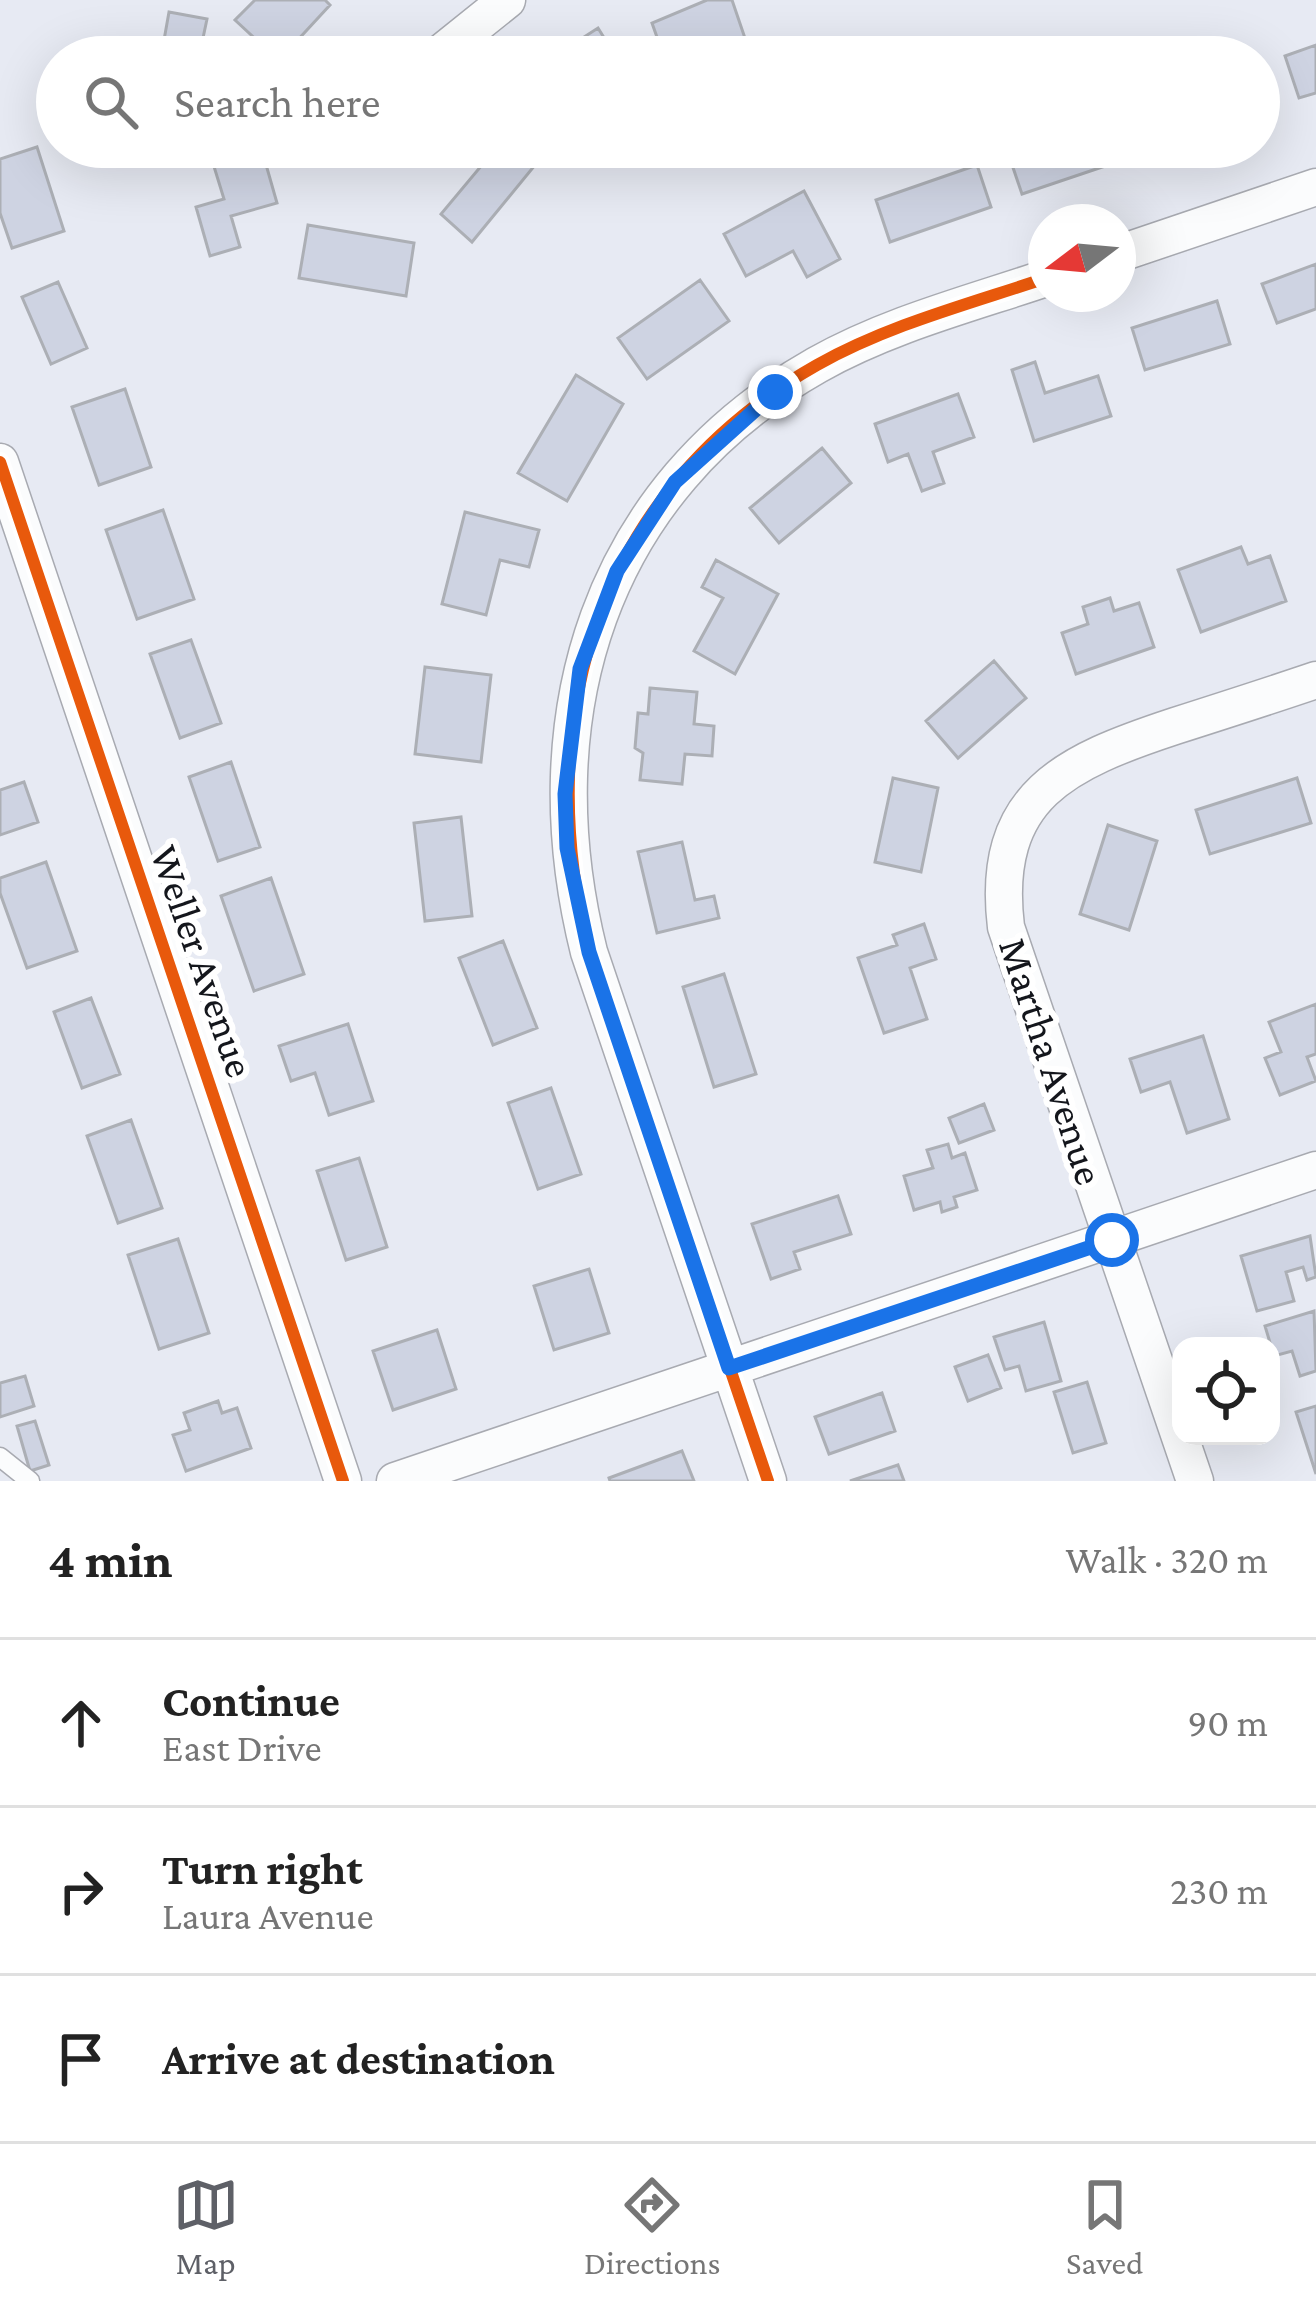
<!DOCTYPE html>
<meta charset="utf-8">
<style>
:root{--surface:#fff;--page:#f6f6f6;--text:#222;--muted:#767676;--line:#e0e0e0;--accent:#5e6067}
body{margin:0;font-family:"Crimson Pro",serif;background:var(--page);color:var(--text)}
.controls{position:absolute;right:36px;bottom:36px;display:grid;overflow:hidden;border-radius:24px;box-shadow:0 12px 48px #0002}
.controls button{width:108px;height:108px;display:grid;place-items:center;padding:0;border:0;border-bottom:3px solid var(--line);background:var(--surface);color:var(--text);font:60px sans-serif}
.compass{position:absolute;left:1028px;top:204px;width:108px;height:108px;border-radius:50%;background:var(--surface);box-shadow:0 12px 48px #0002;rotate:254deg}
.stop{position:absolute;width:36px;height:36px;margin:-27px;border:9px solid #1a73e8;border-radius:50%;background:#fff}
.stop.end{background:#1a73e8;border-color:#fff;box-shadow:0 3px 12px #0008}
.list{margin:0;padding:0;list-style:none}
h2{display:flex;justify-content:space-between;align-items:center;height:156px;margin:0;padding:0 48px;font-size:51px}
h2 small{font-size:39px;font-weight:400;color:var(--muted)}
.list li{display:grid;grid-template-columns:78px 1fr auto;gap:36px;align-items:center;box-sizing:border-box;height:168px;padding:0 48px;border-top:3px solid var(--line)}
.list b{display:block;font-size:45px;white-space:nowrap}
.list p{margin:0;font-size:39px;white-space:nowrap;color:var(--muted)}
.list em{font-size:39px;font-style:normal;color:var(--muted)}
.icon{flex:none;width:66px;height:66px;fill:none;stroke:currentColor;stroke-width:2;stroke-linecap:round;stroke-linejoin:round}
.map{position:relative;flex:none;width:1316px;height:1481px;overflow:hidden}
.search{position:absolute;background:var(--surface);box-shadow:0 12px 48px #0002;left:36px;right:36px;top:36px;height:132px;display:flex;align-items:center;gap:30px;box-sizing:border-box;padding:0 42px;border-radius:66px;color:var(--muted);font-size:45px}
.sheet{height:660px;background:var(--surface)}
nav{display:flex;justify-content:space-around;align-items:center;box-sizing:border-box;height:168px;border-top:3px solid var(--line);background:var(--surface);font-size:33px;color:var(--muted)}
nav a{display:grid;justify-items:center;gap:6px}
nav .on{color:var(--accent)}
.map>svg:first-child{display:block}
.building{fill:#ced3e2;stroke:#acafb5;stroke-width:3}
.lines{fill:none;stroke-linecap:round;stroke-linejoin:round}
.service-casing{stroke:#a8aab1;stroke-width:21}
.minor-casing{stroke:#a8aab1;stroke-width:39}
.service{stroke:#fbfcfd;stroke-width:18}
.minor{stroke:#fbfcfd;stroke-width:36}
.cycleway-casing{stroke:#fff;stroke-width:20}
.cycleway{stroke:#e8590c;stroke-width:12}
.route{stroke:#1a73e8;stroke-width:15}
.labels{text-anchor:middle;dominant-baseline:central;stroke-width:12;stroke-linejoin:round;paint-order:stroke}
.street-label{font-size:42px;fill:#14161c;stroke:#fff}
</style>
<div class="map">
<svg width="1316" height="1481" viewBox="0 0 1316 1481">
<rect width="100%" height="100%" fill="#e7eaf3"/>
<!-- building -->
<path class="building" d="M255,0H325L330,5L282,57H275L235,20Z
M707,0H732L748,47L718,57H664L652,23Z
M169,12L207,19L199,57H161Z
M598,28L616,57H553Z
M1316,45V93L1299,98L1285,56Z
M37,147L64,231L12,248L0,213V159Z
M208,147H261L277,203L231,216L240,247L210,256L196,207L224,199Z
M497,147H525L540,159L472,242L441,214Z
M1016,147H1122L1126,159L1022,194L1007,150Z
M977,165L991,207L890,242L876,200Z
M804,191L840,259L807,277L793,251L746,276L724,234Z
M308,225L414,243L406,296L299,278Z
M1316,264V309L1277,323L1262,284Z
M700,280L729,321L647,379L618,338Z
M58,282L87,348L51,364L22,297Z
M1217,301L1230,344L1145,370L1132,328Z
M1035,362L1045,393L1098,376L1111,416L1034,441L1012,370Z
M576,375L623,404L567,501L518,473Z
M125,389L151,467L99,485L72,407Z
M958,394L974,437L933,452L944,483L922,491L908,454L888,462L875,424Z
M822,448L851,483L779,543L750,508Z
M163,510L194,599L137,619L106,530Z
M465,512L539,530L529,567L500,560L486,615L442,604Z
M1241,547L1248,564L1270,556L1286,601L1201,632L1178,570Z
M716,560L778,594L735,674L694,651L723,598L702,587Z
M1110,598L1114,611L1139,603L1154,647L1076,674L1062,633L1088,624L1083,607Z
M191,640L221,723L180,738L150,654Z
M994,661L1026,698L958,758L926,721Z
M425,667L491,675L481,762L415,754Z
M650,688L697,692L694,724L714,726L712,756L685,754L682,784L640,780L643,753L635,748L638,713L648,714Z
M231,762L260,847L218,861L189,777Z
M893,778L938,788L921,872L875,862Z
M1297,778L1311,823L1210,854L1196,810Z
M24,782L38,822L0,835V790Z
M461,817L472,916L425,921L414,823Z
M1108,825L1157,841L1129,930L1080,914Z
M682,842L695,900L714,896L719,918L657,933L638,852Z
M46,862L77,951L27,968L0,893V878Z
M271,878L304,974L254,991L221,896Z
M924,924L936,959L910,968L927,1019L884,1033L858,958L897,945L893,935Z
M503,941L537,1028L493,1045L459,958Z
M724,974L756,1074L714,1087L683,987Z
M91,998L120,1074L82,1088L54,1012Z
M1316,1004V1054L1307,1057L1316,1081L1280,1095L1265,1058L1281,1052L1269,1022Z
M348,1024L373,1101L329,1115L315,1073L291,1081L279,1046Z
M1203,1036L1229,1119L1187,1133L1170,1082L1141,1092L1130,1059Z
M551,1088L581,1174L538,1189L508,1103Z
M984,1104L994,1130L959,1143L949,1118Z
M131,1120L162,1208L118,1223L87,1136Z
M948,1144L952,1158L965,1153L977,1190L954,1197L957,1207L942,1212L940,1202L914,1210L904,1176L933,1168L927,1150Z
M359,1158L387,1247L346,1260L317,1171Z
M838,1196L851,1234L794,1252L800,1269L771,1279L752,1224Z
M1310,1236L1316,1277L1307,1280L1303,1267L1286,1272L1294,1301L1257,1311L1241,1256Z
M178,1239L209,1333L159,1349L128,1255Z
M589,1269L609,1333L554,1350L534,1286Z
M1314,1311L1316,1371L1300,1376L1292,1351L1274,1356L1265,1326Z
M1044,1322L1061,1381L1026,1391L1019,1366L1005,1370L994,1337Z
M437,1330L456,1389L393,1410L373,1351Z
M988,1355L1001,1388L968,1401L955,1367Z
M25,1376L34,1406L0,1417V1383Z
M1087,1382L1106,1443L1073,1453L1054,1392Z
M882,1393L895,1431L829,1454L815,1417Z
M218,1401L222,1413L237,1408L251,1448L186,1471L173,1435L190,1430L184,1413Z
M1316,1406V1474L1296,1412Z
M35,1421L49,1465L30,1471L17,1426Z
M682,1451L694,1481H610L609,1478Z
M898,1465L904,1481H850Z"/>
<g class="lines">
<!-- service casing -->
<g class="service-casing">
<path id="service" d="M0,1457L30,1481"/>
</g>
<!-- minor casing -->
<g class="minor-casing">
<path id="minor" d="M436,57L507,0
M1118,254L1316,187
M0,462L343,1481
M395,1481L1316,1170
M768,1481L589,952C530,717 598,489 817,365C888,325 969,304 1046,278
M1195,1481L1006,927C990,795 1066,762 1175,726C1222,711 1269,696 1316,680"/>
</g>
<!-- service -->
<use href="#service" class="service"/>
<!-- minor -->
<use href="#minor" class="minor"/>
<!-- cycleway casing -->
<g class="cycleway-casing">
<path id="cycleway" d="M0,462L343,1481
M768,1481L589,952C530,717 598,489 817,365C888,325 969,304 1046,278"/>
</g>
<!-- cycleway -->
<use href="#cycleway" class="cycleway"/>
</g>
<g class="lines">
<!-- route -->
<path class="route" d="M775,392L675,482L617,571L580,669L565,794L567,848L589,952L729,1368L1112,1240"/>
</g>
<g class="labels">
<!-- street labels -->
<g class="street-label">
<text transform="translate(203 961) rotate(71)">Weller Avenue</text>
<text transform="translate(1052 1061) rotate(72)">Martha Avenue</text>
</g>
</g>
</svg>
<div class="controls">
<button><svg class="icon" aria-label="locate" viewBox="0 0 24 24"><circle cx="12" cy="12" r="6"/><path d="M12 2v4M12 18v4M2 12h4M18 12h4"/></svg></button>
</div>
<svg class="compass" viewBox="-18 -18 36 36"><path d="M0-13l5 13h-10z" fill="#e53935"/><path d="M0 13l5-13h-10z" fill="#767676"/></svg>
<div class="stop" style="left:1112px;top:1240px"></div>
<div class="stop end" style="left:775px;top:392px"></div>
<div class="search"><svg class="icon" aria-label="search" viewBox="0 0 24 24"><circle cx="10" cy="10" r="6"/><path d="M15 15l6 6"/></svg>Search here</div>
</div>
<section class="sheet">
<h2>4 min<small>Walk · 320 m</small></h2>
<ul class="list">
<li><svg class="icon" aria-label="ahead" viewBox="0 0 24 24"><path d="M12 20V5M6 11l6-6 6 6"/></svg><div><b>Continue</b><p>East Drive</p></div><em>90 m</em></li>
<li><svg class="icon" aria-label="right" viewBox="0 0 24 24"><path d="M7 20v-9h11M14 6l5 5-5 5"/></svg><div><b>Turn right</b><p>Laura Avenue</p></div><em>230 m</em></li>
<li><svg class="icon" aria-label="arrive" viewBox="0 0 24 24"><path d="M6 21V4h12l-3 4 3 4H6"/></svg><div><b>Arrive at destination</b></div></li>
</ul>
</section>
<nav>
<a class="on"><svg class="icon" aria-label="map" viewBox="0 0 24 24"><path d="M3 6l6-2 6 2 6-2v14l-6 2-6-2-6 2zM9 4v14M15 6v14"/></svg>Map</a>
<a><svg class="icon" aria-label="directions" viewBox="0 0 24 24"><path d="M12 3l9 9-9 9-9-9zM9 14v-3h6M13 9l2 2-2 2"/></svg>Directions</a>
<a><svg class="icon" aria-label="saved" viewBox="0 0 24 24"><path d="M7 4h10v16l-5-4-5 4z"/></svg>Saved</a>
</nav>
